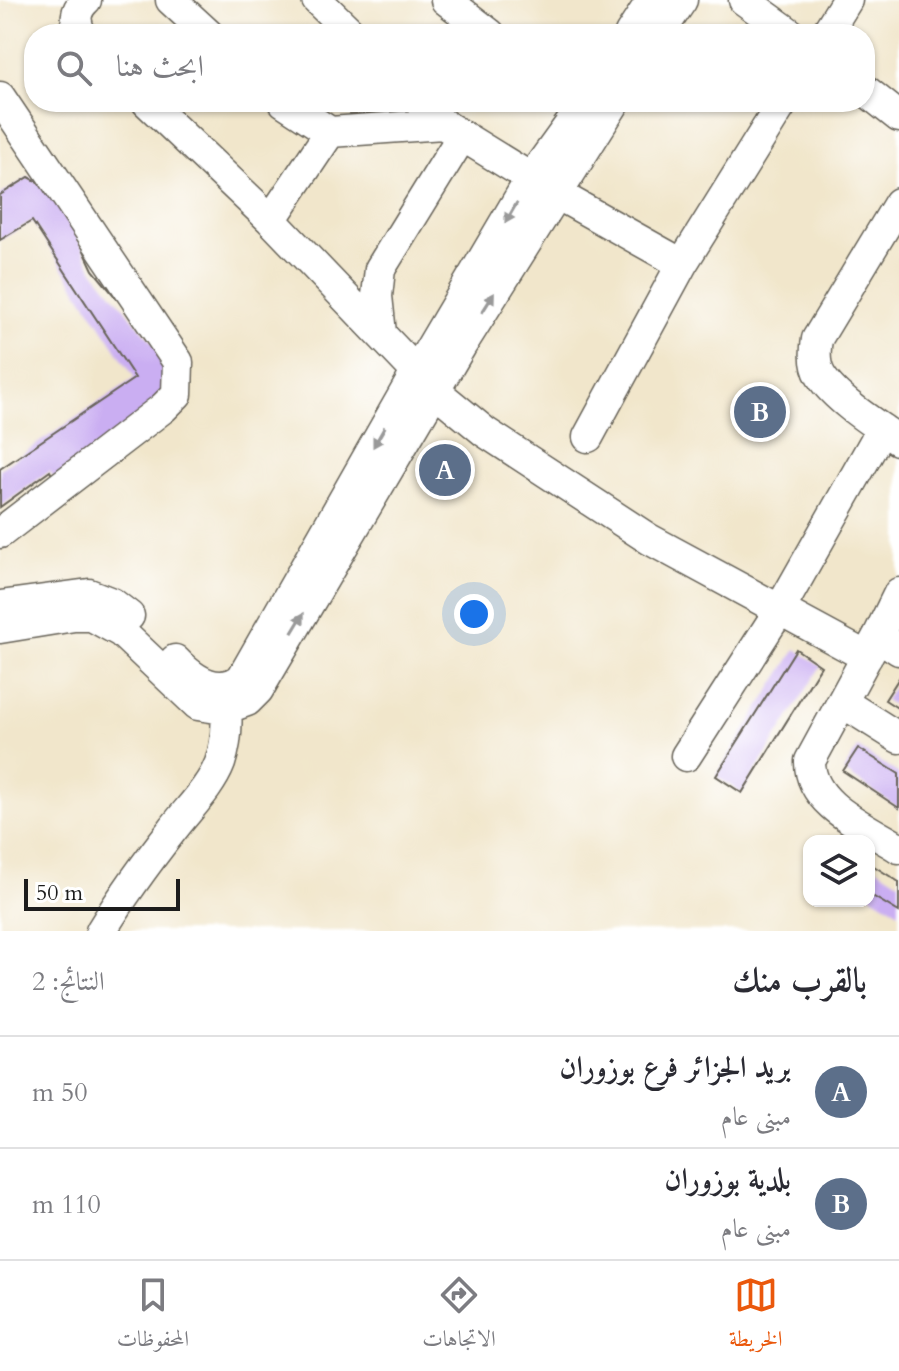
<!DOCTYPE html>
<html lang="ar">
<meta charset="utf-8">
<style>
:root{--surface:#fff;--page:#f7f7f7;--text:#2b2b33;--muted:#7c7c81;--line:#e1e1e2;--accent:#ea580c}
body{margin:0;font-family:Cardo,Amiri,serif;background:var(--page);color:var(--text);direction:rtl}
.controls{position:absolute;right:24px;bottom:24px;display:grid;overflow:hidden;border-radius:16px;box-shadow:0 2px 6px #0004}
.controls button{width:72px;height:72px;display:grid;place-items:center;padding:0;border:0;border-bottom:2px solid var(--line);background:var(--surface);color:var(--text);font:40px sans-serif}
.scale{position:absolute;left:24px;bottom:20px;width:156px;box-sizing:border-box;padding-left:8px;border:4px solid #1c1c1c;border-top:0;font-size:22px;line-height:28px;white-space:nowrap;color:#1c1c1c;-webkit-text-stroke:6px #fff;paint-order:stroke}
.you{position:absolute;left:474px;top:614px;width:28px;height:28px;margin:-20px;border:6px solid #fff;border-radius:50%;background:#1a73e8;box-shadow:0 0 0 12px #1a73e833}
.badge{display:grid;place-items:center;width:52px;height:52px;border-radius:50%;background:var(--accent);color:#fff;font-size:26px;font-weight:700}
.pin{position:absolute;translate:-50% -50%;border:4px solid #fff;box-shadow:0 2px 8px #0006}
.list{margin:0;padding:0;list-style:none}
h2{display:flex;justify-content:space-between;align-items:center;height:104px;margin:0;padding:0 32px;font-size:34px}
h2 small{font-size:26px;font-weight:400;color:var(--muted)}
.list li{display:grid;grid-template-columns:52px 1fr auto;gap:24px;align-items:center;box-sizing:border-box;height:112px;padding:0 32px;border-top:2px solid var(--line)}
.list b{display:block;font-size:30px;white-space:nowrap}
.list p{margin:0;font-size:26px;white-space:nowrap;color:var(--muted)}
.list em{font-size:26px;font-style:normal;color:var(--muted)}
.icon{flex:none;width:44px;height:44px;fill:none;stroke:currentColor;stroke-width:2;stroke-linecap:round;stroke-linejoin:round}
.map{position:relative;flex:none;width:899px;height:931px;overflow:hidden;direction:ltr}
.search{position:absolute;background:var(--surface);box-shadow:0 2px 6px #0004;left:24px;right:24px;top:24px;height:88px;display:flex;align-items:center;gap:20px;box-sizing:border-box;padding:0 28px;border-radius:32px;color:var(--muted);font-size:30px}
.sheet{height:328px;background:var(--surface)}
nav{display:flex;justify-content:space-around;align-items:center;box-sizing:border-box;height:112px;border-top:2px solid var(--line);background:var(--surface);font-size:22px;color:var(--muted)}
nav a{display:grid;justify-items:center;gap:4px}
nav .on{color:var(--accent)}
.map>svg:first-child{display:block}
.building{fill:#caaef2}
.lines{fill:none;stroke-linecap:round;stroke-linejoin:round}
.minor-casing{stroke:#676359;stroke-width:33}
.minor{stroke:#fff;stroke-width:30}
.oneway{fill:#999}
</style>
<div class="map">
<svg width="899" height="931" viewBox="0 0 899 931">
<rect width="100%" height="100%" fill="#fff"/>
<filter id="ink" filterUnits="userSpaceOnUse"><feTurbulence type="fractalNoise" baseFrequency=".0125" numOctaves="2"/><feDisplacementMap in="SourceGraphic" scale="16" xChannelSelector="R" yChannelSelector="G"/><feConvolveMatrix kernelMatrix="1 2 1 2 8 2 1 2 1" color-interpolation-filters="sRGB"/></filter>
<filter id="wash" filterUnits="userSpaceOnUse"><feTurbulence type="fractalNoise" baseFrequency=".006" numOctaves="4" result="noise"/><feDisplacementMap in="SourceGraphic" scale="32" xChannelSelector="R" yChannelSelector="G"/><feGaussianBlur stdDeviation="1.8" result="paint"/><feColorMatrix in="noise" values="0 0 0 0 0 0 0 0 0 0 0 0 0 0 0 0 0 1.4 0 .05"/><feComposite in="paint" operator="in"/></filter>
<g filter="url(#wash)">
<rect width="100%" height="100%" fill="#f1e6cb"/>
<g id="blocks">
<!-- building -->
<path class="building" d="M29,177L67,198L74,229L93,270L170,363L177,394L56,483L50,471L0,507V469L135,378L32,221L0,240V195Z
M796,649L821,666L742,793L716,776Z
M899,678V709L885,700Z
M858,748L899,774V808L843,771Z
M869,863L899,882V912L869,894Z"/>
</g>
</g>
<g filter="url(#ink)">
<use href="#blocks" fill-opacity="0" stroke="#676359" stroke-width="2"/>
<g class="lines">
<!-- minor casing -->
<g class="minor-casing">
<path id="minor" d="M171,0L208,34
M317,0L352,34
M446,0L490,34
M744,0L791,34
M81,34C74,21 75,10 86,0
M630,34L652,0
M659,34L682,0
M826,34L847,0
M865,90L899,117
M0,97L178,362L177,394L163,408L0,533
M147,102L271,220L435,391L485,432L649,539L867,657
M284,102L330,132L443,124
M421,102L443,124L555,193L682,264
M271,220L330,132
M381,333L377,296L380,269L462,136
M588,437L682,264L783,102
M898,440C876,425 835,399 821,376C814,365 815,351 817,339L899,203
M899,593L878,636L899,650
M0,606L89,594L112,603L129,616
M0,628L74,616H92L121,632L198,705L217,708L236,705L247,701L258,690L461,346L615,102
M878,636L810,761C809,805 866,827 899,848
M175,660C192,678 218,698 242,678L417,371L531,178L586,102
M842,702L899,738
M686,756L779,611L882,429
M101,931C123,895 147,862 173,829C188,809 211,787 220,763C228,739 228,713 223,689"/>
</g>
<!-- minor -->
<use href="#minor" class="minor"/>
</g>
<!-- one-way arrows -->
<defs><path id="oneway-solid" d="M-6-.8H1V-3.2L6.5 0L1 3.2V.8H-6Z" transform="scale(2)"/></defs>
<g class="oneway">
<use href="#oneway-solid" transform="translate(511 213) rotate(120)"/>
<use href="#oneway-solid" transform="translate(488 303) rotate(-58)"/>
<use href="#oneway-solid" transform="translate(379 437) rotate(120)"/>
<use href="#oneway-solid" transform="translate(298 623) rotate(-59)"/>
</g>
</g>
</svg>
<div class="controls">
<button><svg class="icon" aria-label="layers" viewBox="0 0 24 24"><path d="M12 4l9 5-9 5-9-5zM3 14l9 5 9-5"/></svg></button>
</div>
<div class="scale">50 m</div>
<div class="you"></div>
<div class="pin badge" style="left:445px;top:470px;background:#5c6f8a">A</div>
<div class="pin badge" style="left:760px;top:412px;background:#5c6f8a">B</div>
<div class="search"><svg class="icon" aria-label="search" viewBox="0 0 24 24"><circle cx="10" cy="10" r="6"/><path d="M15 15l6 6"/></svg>ابحث هنا</div>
</div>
<section class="sheet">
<h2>بالقرب منك<small>النتائج: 2</small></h2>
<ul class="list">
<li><span class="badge" style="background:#5c6f8a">A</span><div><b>بريد الجزائر فرع بوزوران</b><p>مبنى عام</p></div><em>50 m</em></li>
<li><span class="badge" style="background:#5c6f8a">B</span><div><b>بلدية بوزوران</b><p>مبنى عام</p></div><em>110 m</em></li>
</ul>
</section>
<nav>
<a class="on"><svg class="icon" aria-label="map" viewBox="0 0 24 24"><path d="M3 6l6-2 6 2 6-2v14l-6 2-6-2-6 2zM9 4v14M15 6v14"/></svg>الخريطة</a>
<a><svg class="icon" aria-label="directions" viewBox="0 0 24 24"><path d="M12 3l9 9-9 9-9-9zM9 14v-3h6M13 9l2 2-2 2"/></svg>الاتجاهات</a>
<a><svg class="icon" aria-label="saved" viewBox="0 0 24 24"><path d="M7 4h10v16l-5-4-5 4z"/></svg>المحفوظات</a>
</nav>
